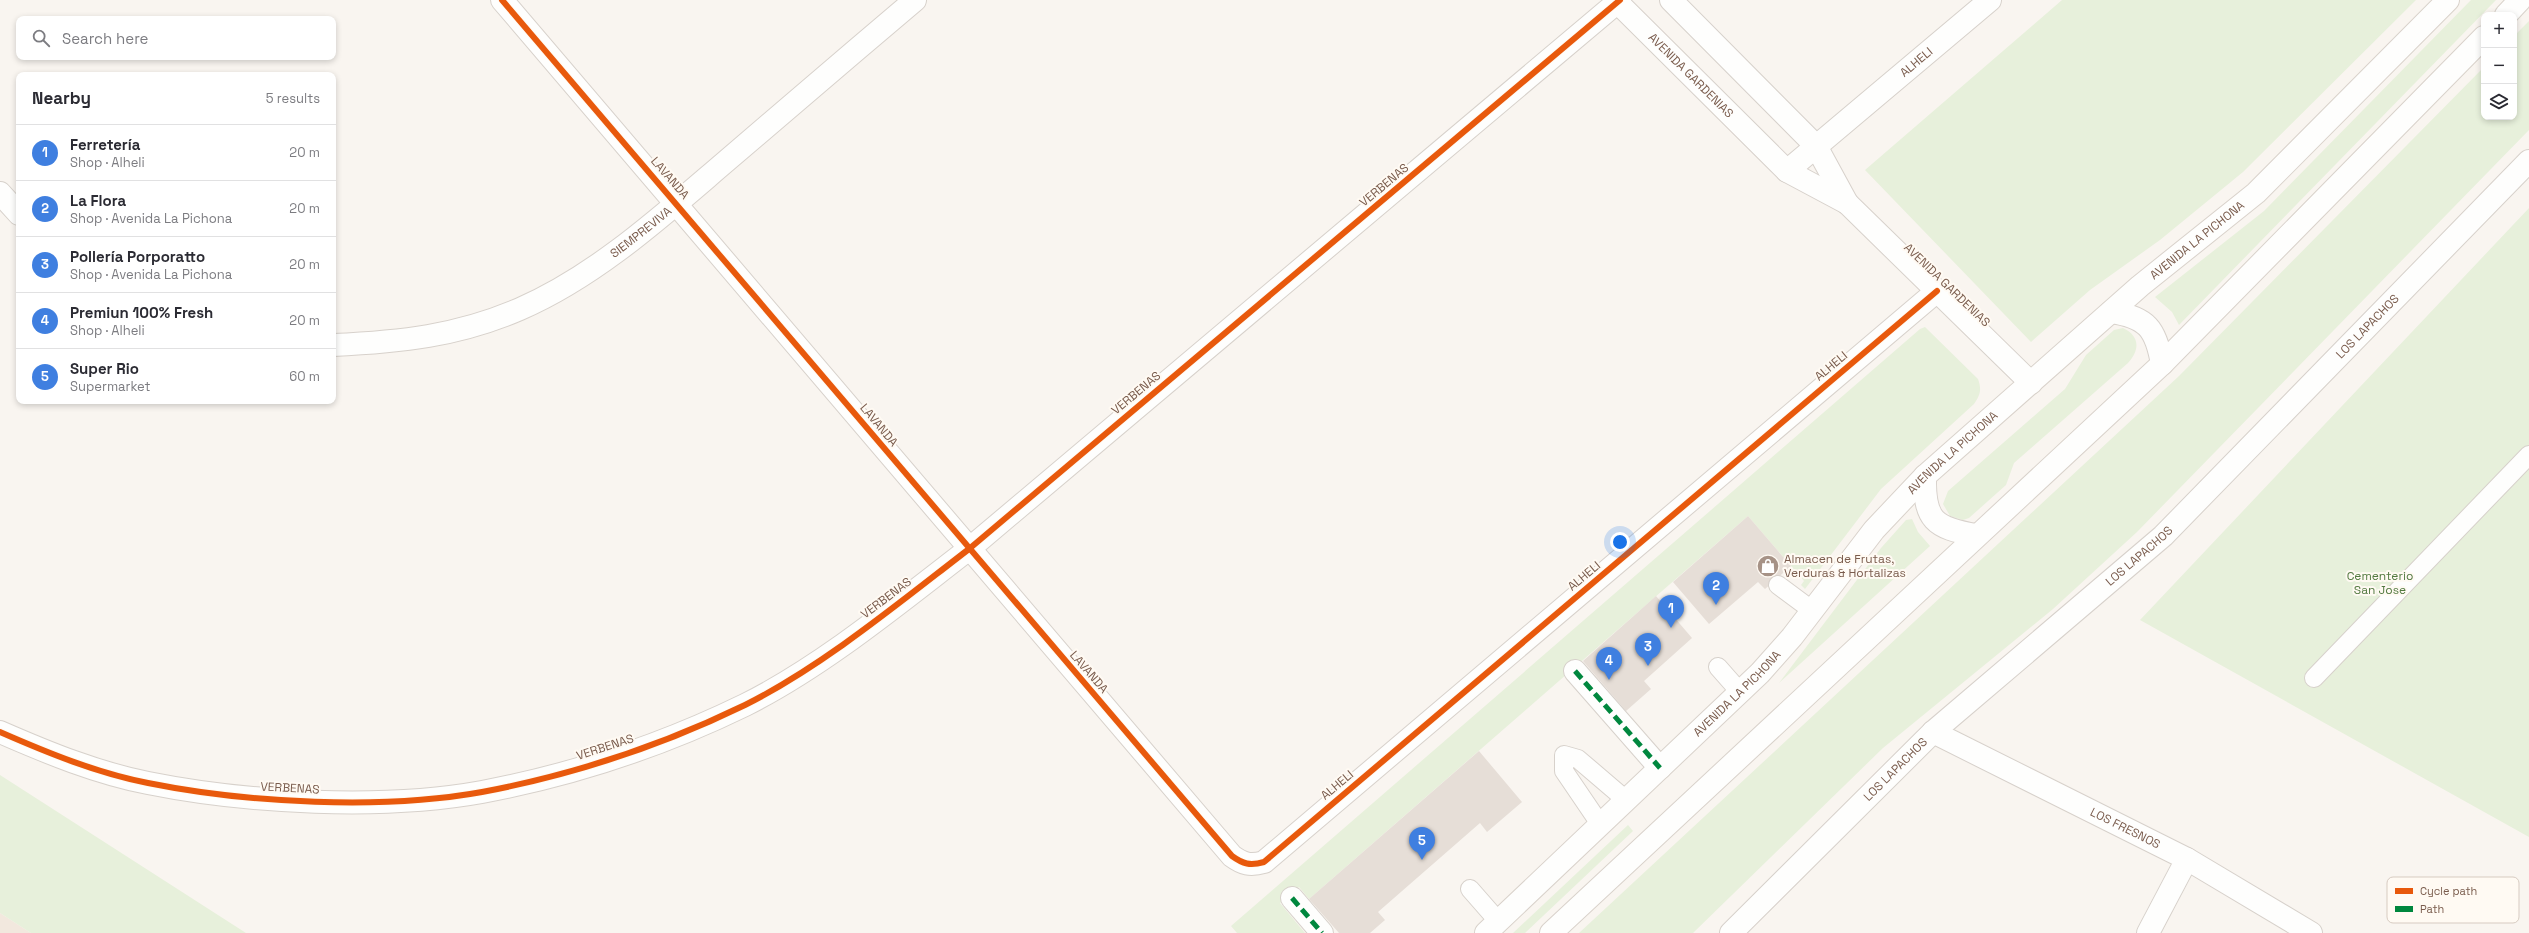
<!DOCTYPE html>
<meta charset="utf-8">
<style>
:root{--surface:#fff;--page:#f7f7f7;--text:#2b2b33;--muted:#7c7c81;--line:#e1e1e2;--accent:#2563eb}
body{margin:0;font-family:"Space Grotesk",sans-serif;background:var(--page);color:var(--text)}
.controls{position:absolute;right:12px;top:12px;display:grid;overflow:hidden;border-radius:8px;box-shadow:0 2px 6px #0003}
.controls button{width:36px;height:36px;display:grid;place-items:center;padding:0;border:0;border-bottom:1px solid var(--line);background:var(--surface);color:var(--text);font:20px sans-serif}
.you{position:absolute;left:1620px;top:542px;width:14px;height:14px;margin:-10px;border:3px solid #fff;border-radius:50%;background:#1a73e8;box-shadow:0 0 0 6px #1a73e833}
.badge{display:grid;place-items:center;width:26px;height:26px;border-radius:50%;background:var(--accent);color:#fff;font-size:13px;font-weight:700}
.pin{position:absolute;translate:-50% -33px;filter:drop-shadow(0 1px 2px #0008)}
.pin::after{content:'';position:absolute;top:21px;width:14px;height:12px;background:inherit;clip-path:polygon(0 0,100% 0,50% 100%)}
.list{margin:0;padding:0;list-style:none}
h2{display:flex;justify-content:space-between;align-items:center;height:52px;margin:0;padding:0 16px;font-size:17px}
h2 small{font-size:13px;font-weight:400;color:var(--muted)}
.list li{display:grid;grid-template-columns:26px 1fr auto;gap:12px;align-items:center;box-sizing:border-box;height:56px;padding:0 16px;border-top:1px solid var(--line)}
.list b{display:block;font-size:15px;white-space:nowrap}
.list p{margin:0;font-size:13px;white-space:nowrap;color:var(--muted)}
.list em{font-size:13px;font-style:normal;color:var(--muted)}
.icon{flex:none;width:22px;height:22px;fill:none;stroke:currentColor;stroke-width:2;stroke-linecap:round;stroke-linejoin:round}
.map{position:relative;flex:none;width:2529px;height:933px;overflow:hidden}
.search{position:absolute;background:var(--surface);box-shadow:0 2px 6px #0003;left:16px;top:16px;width:320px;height:44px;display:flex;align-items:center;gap:10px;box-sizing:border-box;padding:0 14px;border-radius:8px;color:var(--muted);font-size:15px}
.panel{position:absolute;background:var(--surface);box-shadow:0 2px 6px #0003;left:16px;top:72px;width:320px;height:332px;border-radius:8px}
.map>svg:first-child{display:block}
.residential{fill:#f2e8de}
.green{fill:#e7f0db}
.building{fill:#e6ded7}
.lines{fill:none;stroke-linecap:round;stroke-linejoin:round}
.lane-casing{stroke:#d7d1cb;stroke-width:20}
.street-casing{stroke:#d7d1cb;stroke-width:24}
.secondary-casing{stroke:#d9d2cb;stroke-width:24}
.lane{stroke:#fefefd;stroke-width:18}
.street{stroke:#fefefd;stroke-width:22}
.secondary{stroke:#fefefd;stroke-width:22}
.quiet{stroke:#00873e;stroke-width:5;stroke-dasharray:10 5;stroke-linecap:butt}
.cycleway-casing{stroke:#fffaf3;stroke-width:8}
.cycleway{stroke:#e8590c;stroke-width:6}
.labels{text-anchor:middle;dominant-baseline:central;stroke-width:4;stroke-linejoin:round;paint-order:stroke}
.street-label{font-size:12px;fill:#7a5c4d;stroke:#fffaf3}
.poi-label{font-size:12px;fill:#7a5c4d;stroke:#fffaf3;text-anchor:start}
.park-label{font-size:12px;fill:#537a41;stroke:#fffaf3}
.key{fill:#fffaf3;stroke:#d7cbc1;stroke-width:1}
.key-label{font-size:11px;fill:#7a5c4d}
</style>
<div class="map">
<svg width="2529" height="933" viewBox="0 0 2529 933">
<rect width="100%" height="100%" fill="#f9f5f0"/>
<!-- residential -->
<path class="residential" d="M0,913L31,933H0Z"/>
<!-- green -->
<path class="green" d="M2062,0H2416L2243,172L2160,240L2090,290L2031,342L1865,170Z
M2471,0H2496L2179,325L2172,312L2155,297L2264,211Z
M2529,21V130L2137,532L2053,609L1883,748L1693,933H1579L2179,376L2484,67V117H2514V36Z
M2529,208V837L2140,620Z
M1925,327L1978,379C1982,390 1980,395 1974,404L1881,489L1805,589L1801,585L1804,581L1748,516L1309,899L1299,887L1280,903L1305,933H1237L1231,926L1920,329Z
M2123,328C2140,336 2140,350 2128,363L2014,463L2006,485L1969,518L1963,520L1950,516L1943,504L1948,491L2065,389L2086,355L2114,330Z
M1912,519L1918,532L1930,546L1779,683L1881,548L1906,520Z
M0,775L246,933H31L0,913Z
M1628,825L1633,831L1525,933H1513Z"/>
<!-- building -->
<path class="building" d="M1748,516L1791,566L1765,589L1758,582L1709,624L1673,582Z
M1656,596L1692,638L1644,681L1651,689L1626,711L1583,661Z
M1479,751L1522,802L1487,832L1480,823L1378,912L1385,920L1370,933H1339L1309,899Z"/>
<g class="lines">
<!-- lane casing -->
<g class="lane-casing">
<path id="lane" d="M1778,585L1813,611
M1718,667L1740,692
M2314,678L2529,455
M1600,824L1564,771V755L1578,759L1626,800
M1470,889L1498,921"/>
</g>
<!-- street casing -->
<g class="street-casing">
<g id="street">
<path d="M502,0L1232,856C1243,864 1250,866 1264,862L1937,291"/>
<path id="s1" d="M1615,0L1787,171L1847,203L2031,383"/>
<path d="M1671,0L1816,146L1847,203"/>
<path id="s2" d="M1787,171L1990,0"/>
<path d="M0,193L19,214"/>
<path d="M2111,312C2147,317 2156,329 2162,364"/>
<path id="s3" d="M333,345C400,342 458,336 520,309C596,276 662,216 724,163C787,109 851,54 915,0"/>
<path d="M1925,476C1924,520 1934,528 1976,535"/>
<path d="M1575,671L1660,768"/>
<path d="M0,732C48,753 97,773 148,783C247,803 383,810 482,792C572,775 663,745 745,705C823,666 900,602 969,549L1620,0"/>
<path id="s4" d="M1933,732L2187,859L2311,933"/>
<path d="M1292,898L1322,933"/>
<path id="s5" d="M1731,933L1933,732L2163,536L2529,161"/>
<path d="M2148,933L2187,859"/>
</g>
</g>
<!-- secondary casing -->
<g class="secondary-casing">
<g id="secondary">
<path d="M2506,15L2520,0"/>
<path id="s6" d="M1486,933L1760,673L1792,637L1874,530L1925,476L2140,286L2256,193L2448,0"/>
<path d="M1551,933L2162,364L2484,37"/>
</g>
</g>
<!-- lane -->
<use href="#lane" class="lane"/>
<!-- street -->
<use href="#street" class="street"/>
<!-- secondary -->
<use href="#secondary" class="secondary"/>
<!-- quiet -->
<path class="quiet" d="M1575,671L1660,768
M1292,898L1322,933"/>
<!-- cycleway casing -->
<g class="cycleway-casing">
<path id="cycleway" d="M502,0L1232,856C1243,864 1250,866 1264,862L1937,291
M0,732C48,753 97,773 148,783C247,803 383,810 482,792C572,775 663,745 745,705C823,666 900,602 969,549L1620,0"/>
</g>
<!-- cycleway -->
<use href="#cycleway" class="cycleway"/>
</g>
<!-- icons -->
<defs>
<g id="shop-disc" transform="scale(1.15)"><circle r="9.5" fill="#a69286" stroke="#fffaf3"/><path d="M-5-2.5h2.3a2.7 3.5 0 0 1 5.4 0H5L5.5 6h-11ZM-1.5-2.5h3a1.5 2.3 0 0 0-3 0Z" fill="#fff"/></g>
</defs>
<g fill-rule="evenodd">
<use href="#shop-disc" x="1768" y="566"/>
</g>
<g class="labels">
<!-- street labels -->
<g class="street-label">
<text stroke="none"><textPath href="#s2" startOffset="169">ALHELI</textPath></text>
<text stroke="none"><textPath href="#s1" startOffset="107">AVENIDA GARDENIAS</textPath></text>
<text transform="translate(670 178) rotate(49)">LAVANDA</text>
<text transform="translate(1384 185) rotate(-40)">VERBENAS</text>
<text stroke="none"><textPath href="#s3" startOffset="335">SIEMPREVIVA</textPath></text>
<text stroke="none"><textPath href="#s6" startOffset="995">AVENIDA LA PICHONA</textPath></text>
<text transform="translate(1947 285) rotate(44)">AVENIDA GARDENIAS</text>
<text stroke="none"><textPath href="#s5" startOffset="880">LOS LAPACHOS</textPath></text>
<text transform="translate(1831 366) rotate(-40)">ALHELI</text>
<text transform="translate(1136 393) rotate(-40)">VERBENAS</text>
<text transform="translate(879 425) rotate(50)">LAVANDA</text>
<text stroke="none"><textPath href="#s6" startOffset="671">AVENIDA LA PICHONA</textPath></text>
<text stroke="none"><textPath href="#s5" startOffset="556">LOS LAPACHOS</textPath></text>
<text transform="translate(1584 576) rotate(-40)">ALHELI</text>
<text transform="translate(886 598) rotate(-37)">VERBENAS</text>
<text transform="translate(1089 672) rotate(49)">LAVANDA</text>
<text stroke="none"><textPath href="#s6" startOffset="347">AVENIDA LA PICHONA</textPath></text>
<text transform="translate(605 747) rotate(-18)">VERBENAS</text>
<text stroke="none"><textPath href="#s5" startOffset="232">LOS LAPACHOS</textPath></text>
<text transform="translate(1337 785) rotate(-40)">ALHELI</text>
<text transform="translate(290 788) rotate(3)">VERBENAS</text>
<text stroke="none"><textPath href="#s4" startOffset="215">LOS FRESNOS</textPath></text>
</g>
<!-- poi labels -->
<g class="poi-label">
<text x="1784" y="559">Almacen de Frutas,<tspan x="1784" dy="14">Verduras &amp; Hortalizas</tspan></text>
</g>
<!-- park labels -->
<g class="park-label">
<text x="2380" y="576">Cementerio<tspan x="2380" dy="14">San Jose</tspan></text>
</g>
</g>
<!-- legend -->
<rect x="2387" y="877" width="132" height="46" rx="6" class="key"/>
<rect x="2395" y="888" width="18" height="6" fill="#e8590c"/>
<rect x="2395" y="906" width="18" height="6" fill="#00873e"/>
<g class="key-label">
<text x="2420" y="895">Cycle path</text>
<text x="2420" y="913">Path</text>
</g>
</svg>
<div class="controls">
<button>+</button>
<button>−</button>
<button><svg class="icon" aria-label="layers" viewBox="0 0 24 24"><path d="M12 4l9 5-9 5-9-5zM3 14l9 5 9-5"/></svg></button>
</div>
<div class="you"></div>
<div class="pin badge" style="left:1671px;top:628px;background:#3f7fe0">1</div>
<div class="pin badge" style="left:1716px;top:605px;background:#3f7fe0">2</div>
<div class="pin badge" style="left:1648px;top:666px;background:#3f7fe0">3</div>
<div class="pin badge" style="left:1609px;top:680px;background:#3f7fe0">4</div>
<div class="pin badge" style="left:1422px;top:860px;background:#3f7fe0">5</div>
<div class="search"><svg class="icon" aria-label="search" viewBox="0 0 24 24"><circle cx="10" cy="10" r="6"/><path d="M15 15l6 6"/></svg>Search here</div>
<section class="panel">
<h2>Nearby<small>5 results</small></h2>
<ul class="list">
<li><span class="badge" style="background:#3f7fe0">1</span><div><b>Ferretería</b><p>Shop · Alheli</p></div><em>20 m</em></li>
<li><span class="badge" style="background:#3f7fe0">2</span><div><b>La Flora</b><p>Shop · Avenida La Pichona</p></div><em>20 m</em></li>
<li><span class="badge" style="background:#3f7fe0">3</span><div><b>Pollería Porporatto</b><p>Shop · Avenida La Pichona</p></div><em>20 m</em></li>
<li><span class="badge" style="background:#3f7fe0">4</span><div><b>Premiun 100% Fresh</b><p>Shop · Alheli</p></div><em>20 m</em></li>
<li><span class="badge" style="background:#3f7fe0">5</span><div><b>Super Rio</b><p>Supermarket</p></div><em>60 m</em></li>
</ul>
</section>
</div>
